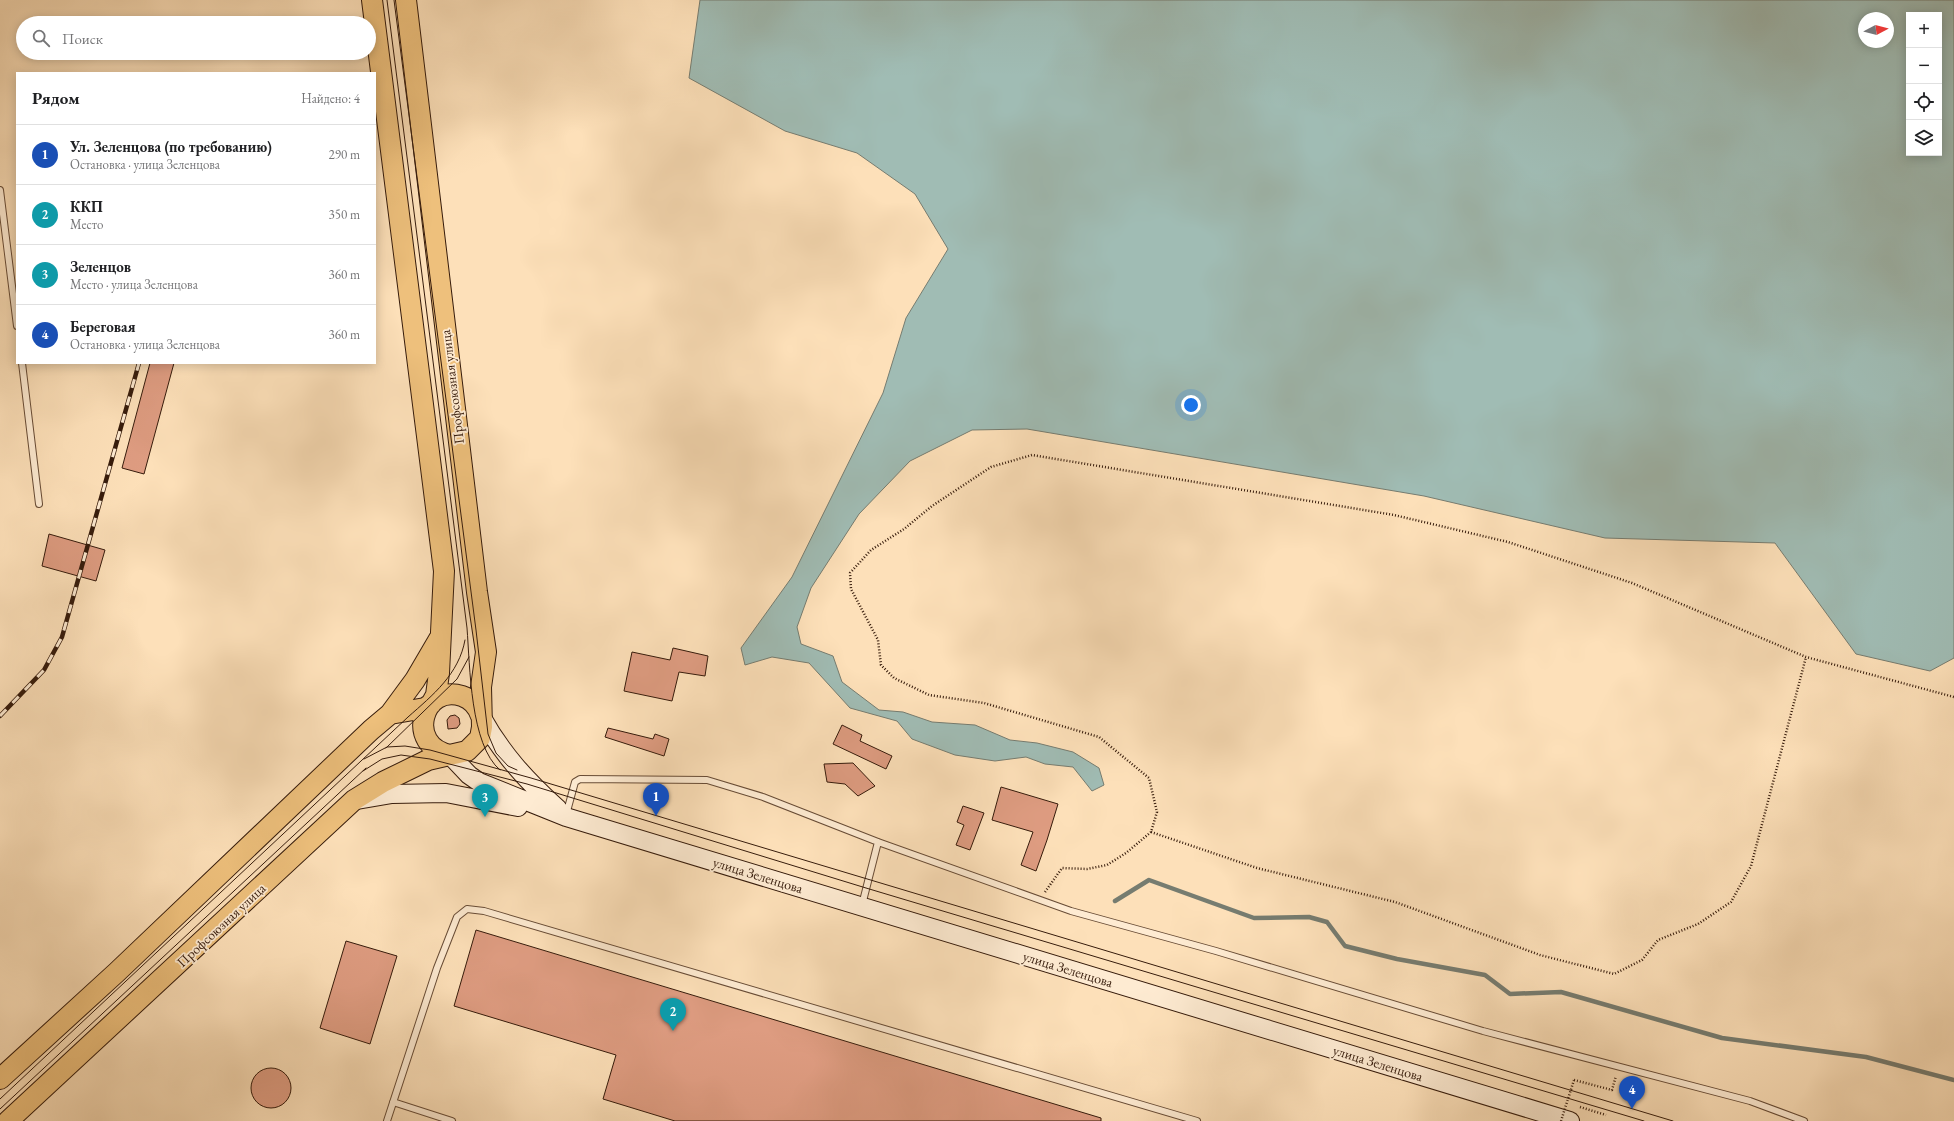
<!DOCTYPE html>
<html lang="ru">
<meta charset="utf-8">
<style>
:root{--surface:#fff;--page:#f6f6f6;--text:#202124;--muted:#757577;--line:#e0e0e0;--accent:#7c3aed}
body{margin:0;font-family:"EB Garamond",serif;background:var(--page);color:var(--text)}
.controls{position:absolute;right:12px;top:12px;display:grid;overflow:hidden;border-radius:0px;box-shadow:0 2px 10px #0003}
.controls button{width:36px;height:36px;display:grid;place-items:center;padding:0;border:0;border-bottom:1px solid var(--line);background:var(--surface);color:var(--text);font:20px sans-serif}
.compass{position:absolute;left:1858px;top:12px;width:36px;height:36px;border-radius:50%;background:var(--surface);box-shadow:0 2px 10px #0003;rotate:83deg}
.you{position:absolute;left:1191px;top:405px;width:14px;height:14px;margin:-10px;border:3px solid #fff;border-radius:50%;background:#1a73e8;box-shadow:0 0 0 6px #1a73e833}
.badge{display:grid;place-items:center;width:26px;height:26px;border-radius:50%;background:var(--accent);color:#fff;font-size:13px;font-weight:700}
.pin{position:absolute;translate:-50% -33px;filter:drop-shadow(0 1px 2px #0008)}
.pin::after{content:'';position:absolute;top:21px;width:14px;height:12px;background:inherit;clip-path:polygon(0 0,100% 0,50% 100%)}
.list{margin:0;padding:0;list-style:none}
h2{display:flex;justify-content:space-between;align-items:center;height:52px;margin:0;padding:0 16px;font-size:17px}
h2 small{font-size:13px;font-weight:400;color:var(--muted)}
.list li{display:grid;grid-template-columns:26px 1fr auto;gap:12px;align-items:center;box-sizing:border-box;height:60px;padding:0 16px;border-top:1px solid var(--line)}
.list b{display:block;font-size:15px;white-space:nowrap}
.list p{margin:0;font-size:13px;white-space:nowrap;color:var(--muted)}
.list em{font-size:13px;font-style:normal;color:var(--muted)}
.icon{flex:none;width:22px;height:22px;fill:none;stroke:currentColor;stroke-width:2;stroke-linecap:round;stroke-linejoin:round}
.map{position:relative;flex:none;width:1954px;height:1121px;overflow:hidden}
.search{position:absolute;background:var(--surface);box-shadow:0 2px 10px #0003;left:16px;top:16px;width:360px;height:44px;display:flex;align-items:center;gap:10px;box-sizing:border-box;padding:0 14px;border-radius:22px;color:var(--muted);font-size:15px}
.panel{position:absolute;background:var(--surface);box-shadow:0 2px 10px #0003;left:16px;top:72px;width:360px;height:292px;border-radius:0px}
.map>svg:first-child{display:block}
.water{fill:#a0bcb4;stroke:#767c70;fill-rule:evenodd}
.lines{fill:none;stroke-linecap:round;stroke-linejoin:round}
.stream{stroke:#767c70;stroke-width:4.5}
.building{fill:#de9c81;stroke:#361b0b}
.service-casing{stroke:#684c36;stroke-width:8}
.secondary-casing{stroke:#361b0b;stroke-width:20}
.primary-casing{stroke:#361b0b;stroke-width:22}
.path{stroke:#361b0b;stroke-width:2.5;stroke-dasharray:1 2;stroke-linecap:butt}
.service{stroke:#feebd2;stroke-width:6}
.secondary{stroke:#feebd2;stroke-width:18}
.primary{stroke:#eec07c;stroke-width:20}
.tram{stroke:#361b0b;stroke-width:1}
.rail-casing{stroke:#361b0b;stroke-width:4.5}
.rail{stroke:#feebd2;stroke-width:3;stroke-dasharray:9;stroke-linecap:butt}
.path-bridge{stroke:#361b0b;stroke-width:2.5;stroke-dasharray:1 2;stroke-linecap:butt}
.labels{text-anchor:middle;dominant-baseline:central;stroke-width:3.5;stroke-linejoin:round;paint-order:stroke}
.street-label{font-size:14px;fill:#361b0b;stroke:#feebd2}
</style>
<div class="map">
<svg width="1954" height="1121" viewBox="0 0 1954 1121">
<rect width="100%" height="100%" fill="#fde0b9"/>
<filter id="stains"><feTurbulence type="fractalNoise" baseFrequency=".005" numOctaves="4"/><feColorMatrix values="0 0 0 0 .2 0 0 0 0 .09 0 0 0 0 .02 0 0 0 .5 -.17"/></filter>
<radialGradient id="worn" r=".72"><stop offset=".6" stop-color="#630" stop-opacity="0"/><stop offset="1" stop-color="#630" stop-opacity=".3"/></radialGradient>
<!-- water -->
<path class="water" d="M700,0H1954V658L1930,671L1856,654L1775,543L1605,538L1424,496L1027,429L972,430L910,461L859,514L811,588L797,627L801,644L833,656L842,682L879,710L903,712L932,722L975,725L1010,740L1037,743L1073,752L1099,768L1104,785L1092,791L1073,767L1045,764L1026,757L995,761L955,755L912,739L897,721L850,708L809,663L772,657L745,665L741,648L792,577L883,393L906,318L948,249L915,194L857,153L785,131L689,78ZM1909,15H1939V153H1909ZM1864,18H1888V42H1864Z"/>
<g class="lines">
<!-- stream -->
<path class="stream" d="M1115,901L1149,880L1254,918L1309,917L1327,922L1345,946L1397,959L1485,975L1510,994L1561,992L1722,1038L1866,1057L1954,1080"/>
</g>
<!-- building -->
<path class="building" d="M150,363H174L144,474L122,468Z
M49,534L105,550L96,581L42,566Z
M673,648L708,656L705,676L679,672L672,701L624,691L632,652L670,660Z
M455,715L459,718L460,724L457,728L448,729L447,720L450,716Z
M842,725L862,735L860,741L892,756L886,769L833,744Z
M608,728L653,739L655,734L669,739L664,756L605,737Z
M853,763L875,786L858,796L845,784L827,782L824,764Z
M1001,787L1058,804L1047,840L1036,871L1021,865L1033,832L992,820Z
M963,806L984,813L970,850L956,845L964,825L957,822Z
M476,930L1101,1118V1121H675L603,1099L616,1055L454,1006Z
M346,941L397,956L370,1044L320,1028Z
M251 1088a20 20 0 1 1 40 0a20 20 0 1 1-40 0Z"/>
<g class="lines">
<!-- service casing -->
<g class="service-casing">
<path id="service" d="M0,190L17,326
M22,363L39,504
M566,815L575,782L580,779L707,780L763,797L878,842L1071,911L1216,951L1483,1031L1750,1101L1804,1121
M862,905L878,842
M393,1102L452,1121
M387,1121L437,968L457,917L467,909L484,911L1197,1121"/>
</g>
<!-- secondary casing -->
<g class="secondary-casing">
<path id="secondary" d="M481,716C502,754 526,780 558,809
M450,755L469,775L479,782L566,817L1570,1121
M357,800L392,794L446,793L518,807"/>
</g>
<!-- primary casing -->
<g class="primary-casing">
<path id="primary" d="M390,714L415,680L439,639
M450,755C405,746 422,683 462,696C471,699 478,707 481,716
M0,1079L117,972L371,730L390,714L425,708L431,704L436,695L439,673L444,571L372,0
M8,1121L354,800L383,782L428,760L467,751L480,738L482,727L481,687L486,652L477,592L406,0"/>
</g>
<!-- path -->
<path class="path" d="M1151,832L1257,868L1395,902L1540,955L1614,974L1642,960L1658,940L1698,924L1731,902L1751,866L1806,657
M1045,892L1062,868L1087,869L1107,865L1126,853L1151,832L1157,812L1149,778L1099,737L984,703L929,695L894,678L881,665L878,640L851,589L850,573L871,550L904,529L932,506L991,467L1032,455L1394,515L1508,542L1632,583L1806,657L1954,697
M1574,1080L1612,1090L1616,1076
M1580,1107L1606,1115"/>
<!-- service -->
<use href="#service" class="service"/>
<!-- secondary -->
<use href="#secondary" class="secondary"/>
<!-- primary -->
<use href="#primary" class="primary"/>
<!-- tram -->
<path class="tram" d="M387,0L467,628C470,666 470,745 500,770
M394,0L476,630L488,734L496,753L508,766L517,770
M386,748L457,679L469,657
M364,759L387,747L405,746L430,750L531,778L1673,1121
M363,771L382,759L401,755L430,759L527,784L866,888L1644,1121
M0,1099L408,717C433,695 459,674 465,640
M0,1109L366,768"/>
<!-- rail casing -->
<g class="rail-casing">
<path id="rail" d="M0,716L44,670L62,637L139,363"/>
</g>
<!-- rail -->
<use href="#rail" class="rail"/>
<!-- path-bridge -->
<path class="path-bridge" d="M1561,1121L1574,1080"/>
</g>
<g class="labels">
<!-- street labels -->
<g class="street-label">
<text transform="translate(452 387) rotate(-97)">Профсоюзная улица</text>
<text transform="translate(758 875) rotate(17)">улица Зеленцова</text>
<text transform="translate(221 925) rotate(-43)">Профсоюзная улица</text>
<text transform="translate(1068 969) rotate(17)">улица Зеленцова</text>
<text transform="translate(1378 1063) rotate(17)">улица Зеленцова</text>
</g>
</g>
<rect width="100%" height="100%" filter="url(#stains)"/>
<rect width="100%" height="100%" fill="url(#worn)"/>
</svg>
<div class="controls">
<button>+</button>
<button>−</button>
<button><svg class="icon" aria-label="locate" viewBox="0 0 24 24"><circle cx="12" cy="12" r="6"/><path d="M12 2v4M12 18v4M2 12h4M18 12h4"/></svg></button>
<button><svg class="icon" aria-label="layers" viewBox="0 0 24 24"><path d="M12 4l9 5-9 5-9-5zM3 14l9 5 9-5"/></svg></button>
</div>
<svg class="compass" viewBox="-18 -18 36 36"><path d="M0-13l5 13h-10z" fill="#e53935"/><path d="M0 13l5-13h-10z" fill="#757577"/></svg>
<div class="you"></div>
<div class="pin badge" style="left:656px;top:816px;background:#1a4fb4">1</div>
<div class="pin badge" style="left:673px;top:1031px;background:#0f9aa8">2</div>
<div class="pin badge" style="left:485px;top:817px;background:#0f9aa8">3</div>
<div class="pin badge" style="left:1632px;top:1109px;background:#1a4fb4">4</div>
<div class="search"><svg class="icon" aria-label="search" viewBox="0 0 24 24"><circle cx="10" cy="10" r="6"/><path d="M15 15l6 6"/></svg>Поиск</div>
<section class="panel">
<h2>Рядом<small>Найдено: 4</small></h2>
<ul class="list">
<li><span class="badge" style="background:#1a4fb4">1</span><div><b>Ул. Зеленцова (по требованию)</b><p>Остановка · улица Зеленцова</p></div><em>290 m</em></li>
<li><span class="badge" style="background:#0f9aa8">2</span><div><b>ККП</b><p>Место</p></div><em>350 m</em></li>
<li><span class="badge" style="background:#0f9aa8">3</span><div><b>Зеленцов</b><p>Место · улица Зеленцова</p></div><em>360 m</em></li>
<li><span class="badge" style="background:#1a4fb4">4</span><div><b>Береговая</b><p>Остановка · улица Зеленцова</p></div><em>360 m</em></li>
</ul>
</section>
</div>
